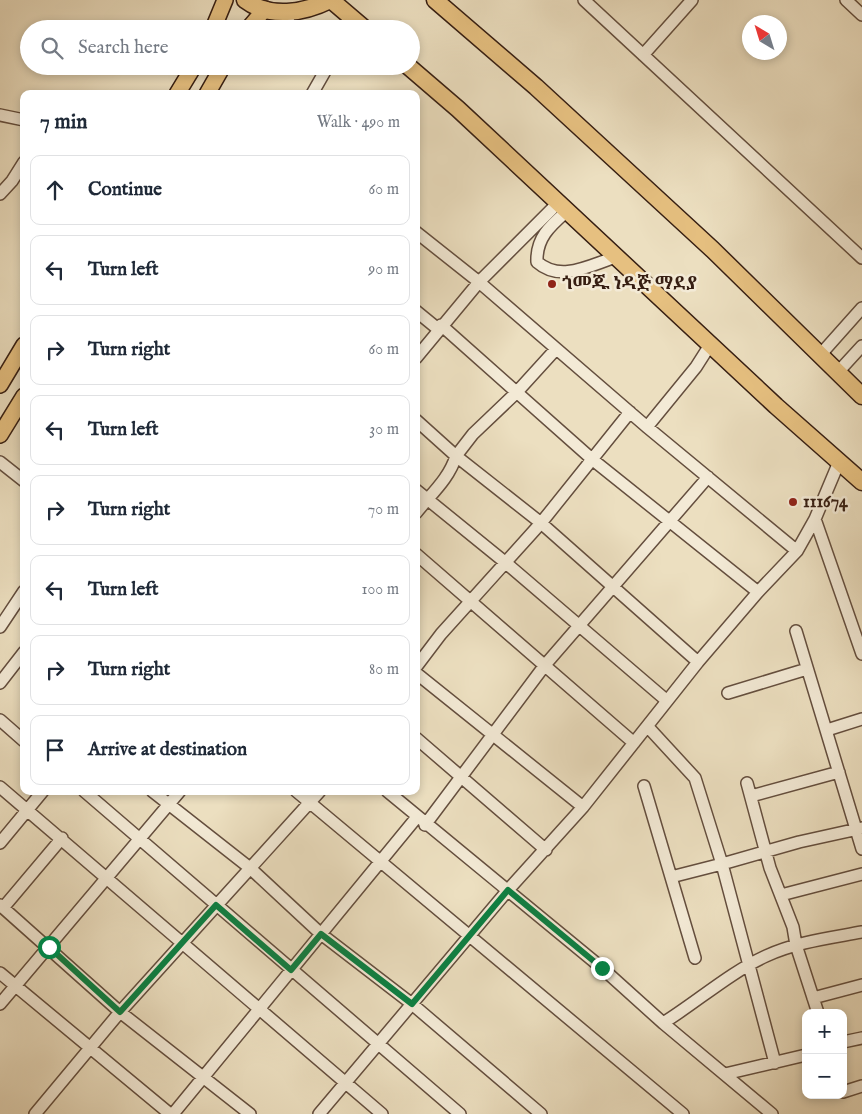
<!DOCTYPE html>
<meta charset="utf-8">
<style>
:root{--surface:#fff;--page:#f2f2f3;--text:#1f2937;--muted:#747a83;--line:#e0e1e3}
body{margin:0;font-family:"IM FELL English","Noto Serif Ethiopic",serif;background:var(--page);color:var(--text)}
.controls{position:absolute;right:15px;bottom:15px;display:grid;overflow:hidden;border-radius:10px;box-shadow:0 2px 8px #0003}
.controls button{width:45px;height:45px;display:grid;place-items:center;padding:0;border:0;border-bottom:1px solid var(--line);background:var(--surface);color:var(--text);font:25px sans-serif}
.compass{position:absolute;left:742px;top:15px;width:45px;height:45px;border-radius:50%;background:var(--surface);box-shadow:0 2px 8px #0003;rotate:322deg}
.stop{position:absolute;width:15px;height:15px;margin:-11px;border:4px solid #0b8043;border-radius:50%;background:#fff}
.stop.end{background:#0b8043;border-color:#fff;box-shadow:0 1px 5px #0008}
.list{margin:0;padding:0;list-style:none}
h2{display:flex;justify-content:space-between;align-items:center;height:65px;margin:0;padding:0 20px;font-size:21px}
h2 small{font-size:16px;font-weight:400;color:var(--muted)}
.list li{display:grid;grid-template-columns:32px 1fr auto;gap:15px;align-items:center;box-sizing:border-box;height:70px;margin:0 10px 10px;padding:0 10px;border:1px solid var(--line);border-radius:10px}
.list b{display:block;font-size:19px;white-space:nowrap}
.list em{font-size:16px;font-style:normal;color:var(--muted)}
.icon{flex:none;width:28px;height:28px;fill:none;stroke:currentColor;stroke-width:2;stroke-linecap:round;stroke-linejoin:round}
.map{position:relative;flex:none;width:862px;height:1114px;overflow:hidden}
.search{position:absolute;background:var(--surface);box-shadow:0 2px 8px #0003;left:20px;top:20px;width:400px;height:55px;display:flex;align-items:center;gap:12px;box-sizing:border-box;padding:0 18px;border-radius:28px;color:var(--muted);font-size:19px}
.panel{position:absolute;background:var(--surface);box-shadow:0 2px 8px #0003;left:20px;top:90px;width:400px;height:705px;border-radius:10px}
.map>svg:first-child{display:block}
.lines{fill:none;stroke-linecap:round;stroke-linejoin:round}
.minor-casing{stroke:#644e3e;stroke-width:14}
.major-casing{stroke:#361e12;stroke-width:18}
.highway-casing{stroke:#361e12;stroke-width:19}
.minor{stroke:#f3ead6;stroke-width:11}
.major{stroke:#e6c080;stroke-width:15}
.highway{stroke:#e6c080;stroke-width:16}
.route{stroke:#0b8043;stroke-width:6}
.poi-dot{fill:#8f2418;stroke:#f3ead6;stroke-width:2}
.labels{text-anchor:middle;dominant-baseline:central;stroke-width:5;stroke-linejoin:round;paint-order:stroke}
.poi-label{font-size:18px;font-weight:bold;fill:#361e12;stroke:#f3ead6;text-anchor:start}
</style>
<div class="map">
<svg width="862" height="1114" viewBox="0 0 862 1114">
<rect width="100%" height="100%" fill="#ecdfc0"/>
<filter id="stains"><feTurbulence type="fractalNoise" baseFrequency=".004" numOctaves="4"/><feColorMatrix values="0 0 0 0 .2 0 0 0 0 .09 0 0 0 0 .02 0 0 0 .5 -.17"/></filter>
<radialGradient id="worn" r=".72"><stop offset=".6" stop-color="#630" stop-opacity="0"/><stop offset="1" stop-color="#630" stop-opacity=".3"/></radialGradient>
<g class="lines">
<!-- minor casing -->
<g class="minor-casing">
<path id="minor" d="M584,0L862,258
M846,0L862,15
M286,29L290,12
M643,55L692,0
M312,94L328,66
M0,115L24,120
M0,194L12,181L24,162
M567,211C550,226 536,238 537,262C561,283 590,265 616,257
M416,232L479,282L647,427L797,551
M416,311L438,329
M441,325L593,460L758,592
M556,349L516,393L473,434L456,456L541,523L698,662
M821,354L862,308
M416,358L479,282L558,203
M839,371L862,346
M416,420L456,456C449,479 431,494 416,513
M647,427L696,367L710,345
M0,462L24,481
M416,490L506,563L666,700
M815,519L862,654
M416,554L634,743
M0,627L24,591
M796,631L862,849
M416,667L441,634L541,523L630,412
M416,673L583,807
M0,683L24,652
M728,693L807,669
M0,720L24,741
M648,727L695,778L722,864L799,842L862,828
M827,730L862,719
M416,738L546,850
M747,783L770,868L793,927L796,945L818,1013
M644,786L695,958
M0,787L382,1114
M84,791L460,1114
M152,791L250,868L321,934L412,1004L541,1114
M296,791L683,1114
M387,791L602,968L663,1023L772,1114
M751,796L839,772
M425,825L545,665L708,477
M0,843L43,791
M671,877L722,864L775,1063
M781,895L862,874
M0,905L120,1012L250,1114
M3,908L62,838
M0,973L170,1114
M813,998L862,985
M0,1004L180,791
M663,1023C697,1002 729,973 766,956C796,942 830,938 862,932
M843,1042L862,1038
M725,1074L806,1055
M843,1092L862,1086
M35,1114L120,1012L320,791
M173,1114L417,817
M319,1114L508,890L583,807L698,662L758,592L797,551L815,519L839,462"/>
</g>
<!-- major casing -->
<g class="major-casing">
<path id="major" d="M213,29L225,0
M248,29L265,9
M177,94L194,66
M207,94L223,66
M0,385L24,345
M0,435L24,396"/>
</g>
<!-- highway casing -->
<g class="highway-casing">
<path id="highway" d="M245,0C270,19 304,13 330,0
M331,0L365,29
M435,0L536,87L713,250L862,396
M408,66L458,109L776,406L862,482"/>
</g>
<!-- minor -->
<use href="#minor" class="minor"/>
<!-- major -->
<use href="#major" class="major"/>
<!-- highway -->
<use href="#highway" class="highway"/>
</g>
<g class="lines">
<!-- route -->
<path class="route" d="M49,947L120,1012L216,905L291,970L321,934L412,1004L508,890L602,968"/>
</g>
<!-- markers -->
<g class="poi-dot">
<circle cx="552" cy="284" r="5"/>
<circle cx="793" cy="502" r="5"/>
</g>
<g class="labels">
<!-- poi labels -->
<g class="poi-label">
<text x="562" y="284">ጎመጁ ነዳጅ ማደያ</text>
<text x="803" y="502">111674</text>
</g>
</g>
<rect width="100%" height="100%" filter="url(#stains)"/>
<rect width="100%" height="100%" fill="url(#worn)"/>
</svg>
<div class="controls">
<button>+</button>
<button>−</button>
</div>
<svg class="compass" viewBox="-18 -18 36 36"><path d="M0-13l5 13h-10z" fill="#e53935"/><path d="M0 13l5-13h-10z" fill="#747a83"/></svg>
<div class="stop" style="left:49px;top:947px"></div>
<div class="stop end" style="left:602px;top:968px"></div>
<div class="search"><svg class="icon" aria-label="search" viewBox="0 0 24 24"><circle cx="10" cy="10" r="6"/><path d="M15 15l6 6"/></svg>Search here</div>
<section class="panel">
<h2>7 min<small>Walk · 490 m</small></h2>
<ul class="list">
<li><svg class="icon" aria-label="ahead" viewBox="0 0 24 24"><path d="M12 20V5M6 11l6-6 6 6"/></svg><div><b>Continue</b></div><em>60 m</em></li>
<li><svg class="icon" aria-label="left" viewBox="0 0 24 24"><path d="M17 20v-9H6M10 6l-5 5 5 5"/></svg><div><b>Turn left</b></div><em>90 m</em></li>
<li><svg class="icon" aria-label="right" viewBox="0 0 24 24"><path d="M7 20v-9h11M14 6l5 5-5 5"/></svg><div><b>Turn right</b></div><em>60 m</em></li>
<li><svg class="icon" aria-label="left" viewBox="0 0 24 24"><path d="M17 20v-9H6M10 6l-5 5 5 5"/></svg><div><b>Turn left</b></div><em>30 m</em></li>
<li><svg class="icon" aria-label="right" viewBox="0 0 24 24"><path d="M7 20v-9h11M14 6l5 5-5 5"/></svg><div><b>Turn right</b></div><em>70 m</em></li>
<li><svg class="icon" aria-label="left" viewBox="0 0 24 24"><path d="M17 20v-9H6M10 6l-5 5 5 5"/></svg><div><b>Turn left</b></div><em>100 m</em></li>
<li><svg class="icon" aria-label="right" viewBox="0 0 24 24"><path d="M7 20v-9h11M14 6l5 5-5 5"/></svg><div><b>Turn right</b></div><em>80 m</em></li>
<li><svg class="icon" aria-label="arrive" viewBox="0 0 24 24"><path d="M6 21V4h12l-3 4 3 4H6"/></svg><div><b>Arrive at destination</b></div></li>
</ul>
</section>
</div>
